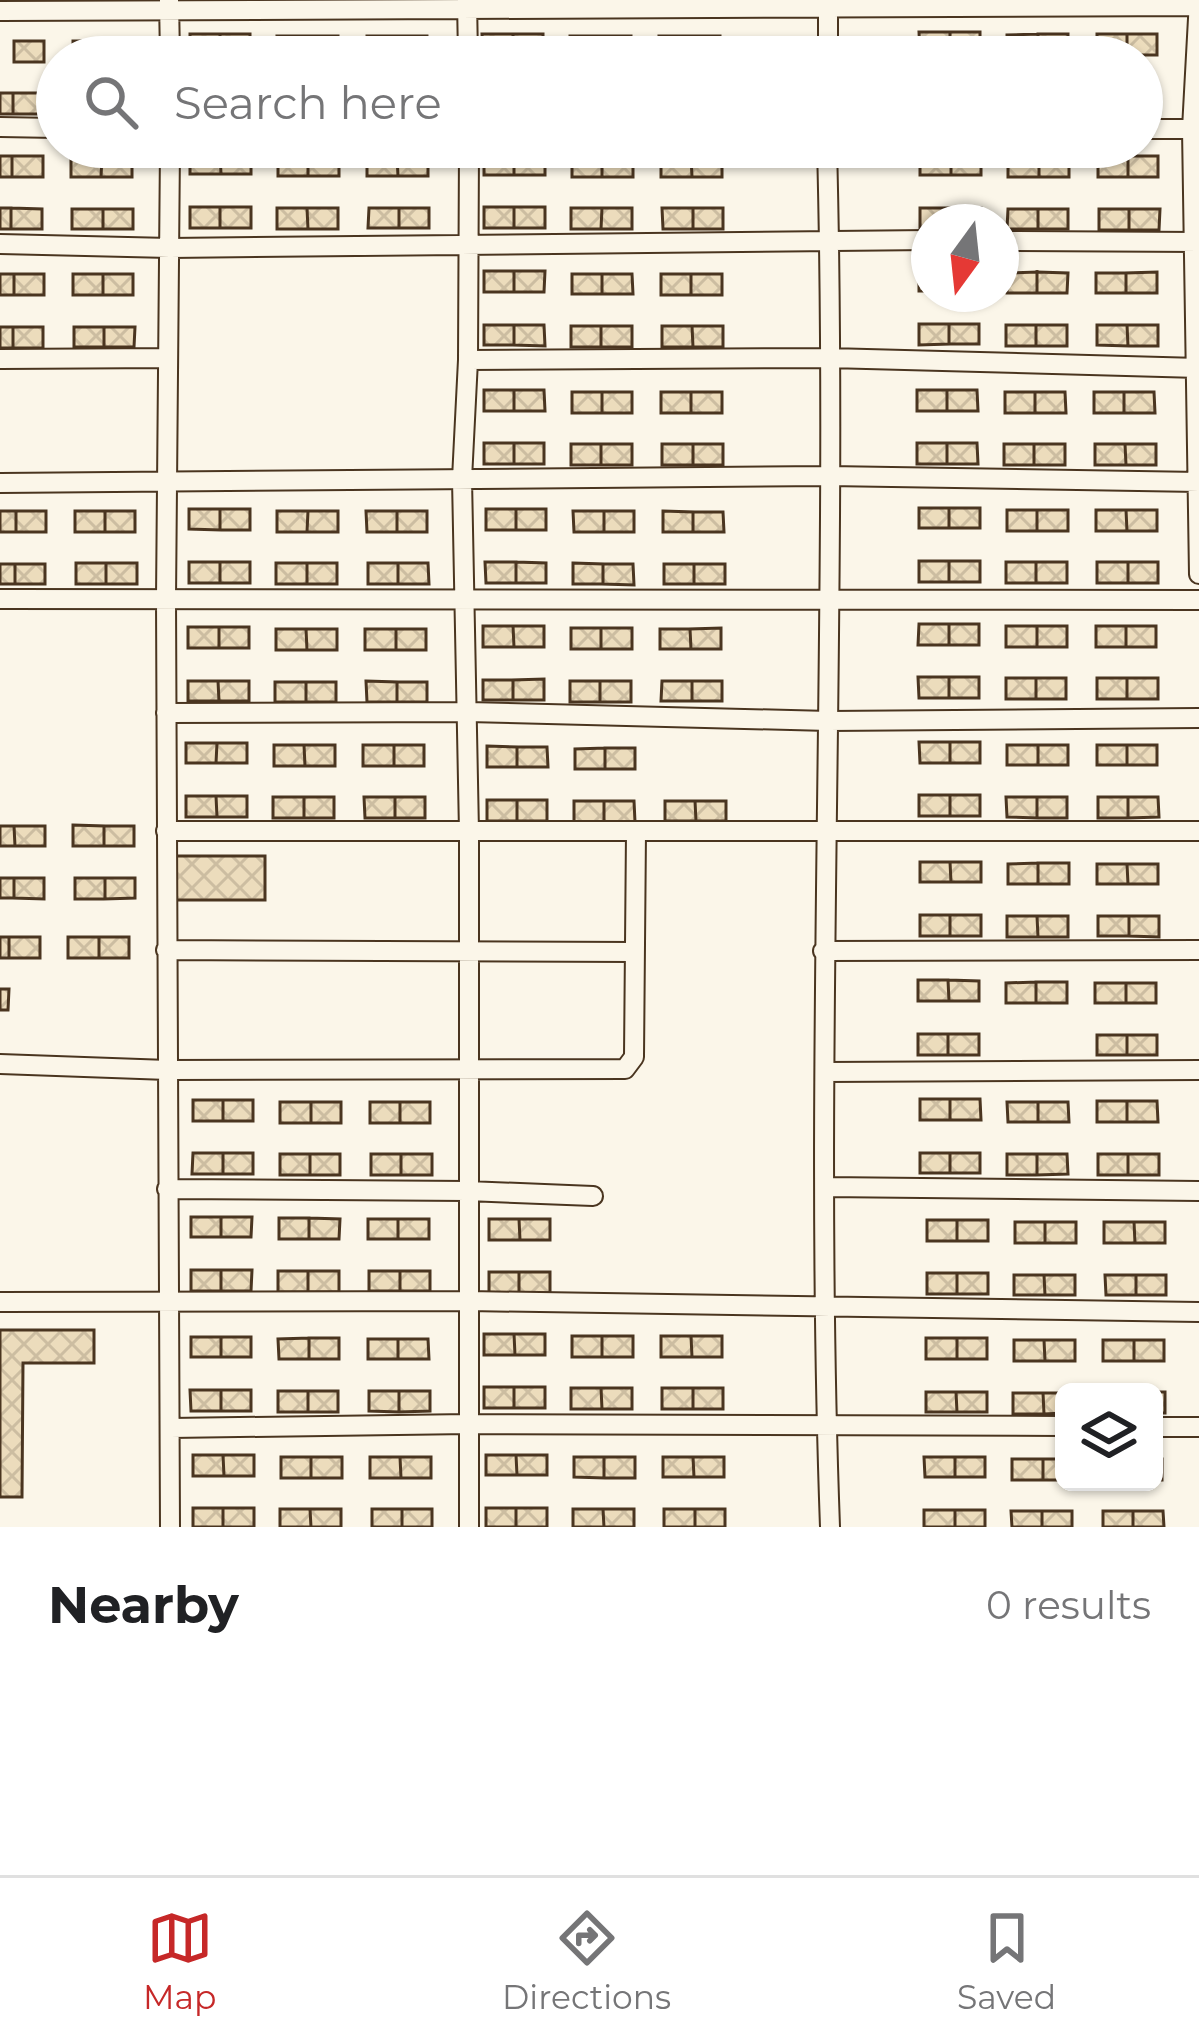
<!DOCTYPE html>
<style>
:root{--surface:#fff;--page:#f2f2f2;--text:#202124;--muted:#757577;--line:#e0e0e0;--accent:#c62828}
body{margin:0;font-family:Montserrat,sans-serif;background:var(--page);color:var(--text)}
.controls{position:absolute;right:36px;bottom:36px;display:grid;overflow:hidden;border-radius:18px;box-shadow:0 3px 9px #0004}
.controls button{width:108px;height:108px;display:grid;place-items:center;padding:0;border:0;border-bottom:3px solid var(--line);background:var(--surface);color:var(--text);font:60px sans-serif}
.compass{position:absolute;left:911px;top:204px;width:108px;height:108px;border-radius:50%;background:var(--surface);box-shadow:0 3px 9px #0004;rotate:195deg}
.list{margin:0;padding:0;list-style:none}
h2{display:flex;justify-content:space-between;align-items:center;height:156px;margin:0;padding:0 48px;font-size:51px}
h2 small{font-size:39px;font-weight:400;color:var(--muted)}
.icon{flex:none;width:66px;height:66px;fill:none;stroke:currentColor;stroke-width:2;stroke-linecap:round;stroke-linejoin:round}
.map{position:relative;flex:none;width:1199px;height:1527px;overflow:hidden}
.search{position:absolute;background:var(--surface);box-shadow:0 3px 9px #0004;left:36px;right:36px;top:36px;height:132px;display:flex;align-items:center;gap:30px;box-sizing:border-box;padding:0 42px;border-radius:66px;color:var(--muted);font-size:45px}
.sheet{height:348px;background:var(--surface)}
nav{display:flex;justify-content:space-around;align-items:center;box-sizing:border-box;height:168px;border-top:3px solid var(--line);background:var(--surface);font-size:33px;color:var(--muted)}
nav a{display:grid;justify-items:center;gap:6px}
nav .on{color:var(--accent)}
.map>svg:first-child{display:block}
.building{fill:url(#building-cross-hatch);stroke:#4a3520;stroke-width:3}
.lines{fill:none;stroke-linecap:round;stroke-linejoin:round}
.street-casing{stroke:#4a3520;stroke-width:22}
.street{stroke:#fbf6e9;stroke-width:18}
</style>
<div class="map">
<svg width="1199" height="1527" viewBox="0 0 1199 1527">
<defs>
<pattern id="building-cross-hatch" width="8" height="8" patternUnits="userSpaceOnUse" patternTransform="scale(3)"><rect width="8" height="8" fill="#ecdcbc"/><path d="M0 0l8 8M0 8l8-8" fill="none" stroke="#ccbda1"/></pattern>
</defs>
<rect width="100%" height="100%" fill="#fbf6e9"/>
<!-- building -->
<path class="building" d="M919,32H950V53H920Z
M950,32H980V53H950Z
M190,34H220V55H190Z
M220,34H250V55H220Z
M482,34H513V55H483Z
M513,34H543V55H513Z
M1038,34H1068V55H1038Z
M1038,34V55H1007V35Z
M1097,34H1127V55H1097Z
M1127,34H1157V55H1127Z
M277,36H308V57H278Z
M308,36H338V57H308Z
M367,36H397V57H367Z
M397,36H427L428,57H397Z
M570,36H601V57H570Z
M601,36H631V57H601Z
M659,36H690V57H660Z
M690,36H720V57H690Z
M14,41H44V62H14Z
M73,41H103V57H73Z
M1142,87H1158L1159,107H1142Z
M0,93H13V114H0Z
M13,93H43V114H13Z
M220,153H251V174H221Z
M220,153L221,174H190V154Z
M484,154H514V175H484Z
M514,154H545V175H514Z
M920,154H951V175H920Z
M951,154H981V175H951Z
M278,155H308V176H278Z
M308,155H339V176H308Z
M0,156H12V177H0Z
M12,156H43V177H12Z
M71,156H102L101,177H71Z
M102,156H132V177H101Z
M367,156H397L398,176H367Z
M397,156H428V176H398Z
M572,156H602V177H572Z
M602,156H633V177H602Z
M661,156H691L692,177H661Z
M691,156H722V177H692Z
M1098,156H1128V177H1098Z
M1128,156H1158V177H1128Z
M1008,157H1039V177H1008Z
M1039,157H1069V177H1039Z
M190,207H220V228H190Z
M220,207H251V228H220Z
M484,207H514V228H484Z
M514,207H545V228H514Z
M0,208H11V229H0Z
M11,208L42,209V229H11Z
M277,208H307L308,229H277Z
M307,208H338V229H308Z
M369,208H399V228H368Z
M399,208H429V228H399Z
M571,208H602L601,229H571Z
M602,208H632V229H601Z
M662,208H693V229H663Z
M693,208H723V229H693Z
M920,208H951V222H929V228H920Z
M951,208H981V222H951Z
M72,209H103V229H72Z
M103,209H133V229H103Z
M1008,209H1038V229H1007Z
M1038,209H1068V229H1038Z
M1099,209H1129V230H1099Z
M1129,209H1160L1159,230H1129Z
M484,271H514V292H484Z
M514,271H545L544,292H514Z
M919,271H929V291H919Z
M1037,272L1068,273L1067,293H1037Z
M1037,272V293H1007V273Z
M1157,272V293H1126V273Z
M1096,273H1126V293H1096Z
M0,274H14V295H0Z
M14,274H44V295H14Z
M73,274H103V295H73Z
M103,274H133V295H103Z
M572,274H602V294H572Z
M602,274H632L633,294H602Z
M661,274H691V295H661Z
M691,274H722V295H691Z
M919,324H949V344L919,345Z
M949,324H979V344H949Z
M484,325H514V345H484Z
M514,325H544L545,346L514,345Z
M1006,325H1036V346H1006Z
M1036,325H1067V346H1036Z
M1097,325H1127L1128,346L1097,345Z
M1127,325H1158V346H1128Z
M571,326H601V347H571Z
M601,326H632V347H601Z
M662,326H692L693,347H662Z
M692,326H723V347H693Z
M0,327H13V348H0Z
M13,327H43V348H13Z
M74,327H104V347H74Z
M104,327H135L134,347H104Z
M484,390H514V411H484Z
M514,390H544L545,411H514Z
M917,390H947V411H917Z
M947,390H977L978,411H947Z
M572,392H602V413H572Z
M602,392H632V413H602Z
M661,392H691V413H661Z
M691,392H722V413H691Z
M1005,392H1035V413H1005Z
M1035,392H1065L1066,413H1035Z
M1094,392H1124V413H1094Z
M1124,392H1154L1155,413H1124Z
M484,443H514V464H484Z
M514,443H544V464H514Z
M917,443H947V464H917Z
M947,443H977L978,464H947Z
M571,444H601V465H571Z
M601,444H632V465H601Z
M662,444H693V465H662Z
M693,444H723V465H693Z
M1004,444H1034V465H1004Z
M1034,444H1065V465H1034Z
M1095,444H1125L1126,465H1095Z
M1125,444H1156V465H1126Z
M919,508H949V528H919Z
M949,508H980V528H949Z
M189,509H220V530L189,529Z
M220,509H250V530H220Z
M486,509H516V530H486Z
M516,509H546V530H516Z
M1007,510H1037V531H1007Z
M1037,510H1068V531H1037Z
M1096,510H1126L1127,531H1096Z
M1126,510H1157V531H1127Z
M0,511H16V532H0Z
M16,511H46V532H16Z
M75,511H105V532H75Z
M105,511H135V532H105Z
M277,511H308L307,532H277Z
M308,511H338V532H307Z
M366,511H397V532H367Z
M397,511H427V532H397Z
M573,511H604V532H574Z
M604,511H634V532H604Z
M663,511L693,512V532H663Z
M693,512H723L724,532H693Z
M919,561H949V582H919Z
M949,561H980V582H949Z
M189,562H220V583H189Z
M220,562H250V583H220Z
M485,562H516V583H486Z
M516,562L546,563V583H516Z
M1006,562H1036V583H1006Z
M1036,562H1067V583H1036Z
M1097,562H1128V583H1097Z
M1128,562H1158V583H1128Z
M76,563H106V584H76Z
M106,563H137V584H106Z
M276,563H307V584H276Z
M307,563H337V584H307Z
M368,563H398V584H368Z
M398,563H428L429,584H398Z
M573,563L603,564V584H573Z
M0,564H15V584H0Z
M15,564H45V584H15Z
M603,564H633L634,585L603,584Z
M664,564H694V584H664Z
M694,564H725V584H694Z
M919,624H949V645H918Z
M949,624H979V645H949Z
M483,626H513L514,647H483Z
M513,626H544V647H514Z
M1006,626H1037V647H1006Z
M1037,626H1067V647H1037Z
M1096,626H1126V647H1096Z
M1126,626H1156V647H1126Z
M188,627H219V648H188Z
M219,627H249V648H219Z
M571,628H601V649H571Z
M601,628H632V649H601Z
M721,628V649H691L690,629Z
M276,629H306L307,650H276Z
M306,629H337V650H307Z
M365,629H396V650H365Z
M396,629H426V650H396Z
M660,629H690L691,649H660Z
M918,677H949V698H919Z
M949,677H979V698H949Z
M1006,678H1036V699H1006Z
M1036,678H1066V699H1036Z
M1097,678H1127V699H1097Z
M1127,678H1158V699H1127Z
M544,679V700H513V680Z
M483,680H513V700H483Z
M188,681H218L219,701H188Z
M218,681H249V701H219Z
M366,681L397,682V702H367Z
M570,681H600V702H570Z
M600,681H631V702H600Z
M662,681H692V701H661Z
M692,681H722V701H692Z
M275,682H306V702H275Z
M306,682H336V702H306Z
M397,682H427V702H397Z
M919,742H950V763H920Z
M950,742H980V763H950Z
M186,743H217L216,763H186Z
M217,743H247V763H216Z
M274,745H304L305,766H274Z
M304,745H335V766H305Z
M363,745H394V766H363Z
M394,745H424V766H394Z
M1007,745H1038V765H1007Z
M1038,745H1068V765H1038Z
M1097,745H1127V765H1097Z
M1127,745H1157V765H1127Z
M487,746L517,747V767H487Z
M517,747H547L548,767H517Z
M605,748H635V769H605Z
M605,748V769H575V749Z
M919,795H950V816H919Z
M950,795H980V816H950Z
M186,796H216L217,817H186Z
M216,796H247V817H217Z
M273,797H304V818H273Z
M304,797H334V818H304Z
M364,797H395V818H365Z
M395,797H425V818H395Z
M1006,797H1037V818L1007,817Z
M1037,797H1067V818H1037Z
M1098,797H1128V818H1098Z
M1128,797H1158L1159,817L1128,818Z
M487,800H517V821H487Z
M517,800H547V821H517Z
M574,801H604V822H574Z
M604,801H634L635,822H604Z
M665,801H695L696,821H665Z
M695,801H726V821H696Z
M73,825L104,826V846H73Z
M0,826H14L15,846H0Z
M14,826H45V846H15Z
M104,826H134V846H104Z
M175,856H265V900H174Z
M920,862H950L951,882H920Z
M950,862H981V882H951Z
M1038,863H1069V884H1038Z
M1038,863V884H1008V864Z
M1097,864H1127L1128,884H1097Z
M1127,864H1158V884H1128Z
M0,878H14V898H0Z
M14,878H44V899L14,898Z
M75,878H105V899H75Z
M105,878H135V898L105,899Z
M920,915H950V936H920Z
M950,915H981V936H950Z
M1007,916H1037L1038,937H1007Z
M1037,916H1068V937H1038Z
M1098,916H1129V936H1098Z
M1129,916H1159V937L1129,936Z
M0,937H9V958H0Z
M9,937H40V958H9Z
M68,937H99V958H68Z
M99,937H129V958H99Z
M918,980H948L949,1001H918Z
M948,980L979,981V1001H949Z
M1036,982H1067V1003H1036Z
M1036,982V1003H1006V983Z
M1095,983H1126V1003H1095Z
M1126,983H1156V1003H1126Z
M0,989H9L8,1010H0Z
M918,1034H948V1055H918Z
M948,1034H979V1055H948Z
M1097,1035H1127V1055H1097Z
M1127,1035H1157V1055H1127Z
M920,1099H950V1120H920Z
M950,1099H980L981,1120H950Z
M193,1100H223V1121H193Z
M223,1100H253V1121H223Z
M1097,1101H1127V1122H1097Z
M1127,1101H1157L1158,1122H1127Z
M280,1102H311V1123H280Z
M311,1102H341V1123H311Z
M370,1102H400V1123H370Z
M400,1102H430V1123H400Z
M1007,1102H1038V1122H1008Z
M1038,1102H1068L1069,1122H1038Z
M193,1153H223V1174H192Z
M223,1153H253V1174H223Z
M920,1153H950V1173H920Z
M950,1153H980V1173H950Z
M280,1154H310V1175H280Z
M310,1154H340V1175H310Z
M371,1154H401V1175H371Z
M401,1154H432V1175H401Z
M1007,1154H1037V1175H1007Z
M1037,1154H1067L1068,1174L1037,1175Z
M1098,1154H1128V1175H1098Z
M1128,1154H1159V1175H1128Z
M191,1217H221V1237H191Z
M221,1217H252L251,1237H221Z
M279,1218H309V1239H279Z
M309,1218L340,1219L339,1239H309Z
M368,1219H398V1239H368Z
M398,1219H429V1239H398Z
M489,1219H519L520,1240H489Z
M519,1219H550V1240H520Z
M927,1220H957V1241H927Z
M957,1220H988V1241H957Z
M1015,1222H1045V1243H1015Z
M1045,1222H1076V1243H1045Z
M1104,1222H1134L1135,1243H1104Z
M1134,1222H1165V1243H1135Z
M191,1270H221V1291H191Z
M221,1270H252L251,1291H221Z
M278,1271H308V1292H278Z
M308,1271H339V1292H308Z
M369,1271H400V1291H369Z
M400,1271H430V1291H400Z
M489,1272H519V1293H489Z
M519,1272H550V1293H519Z
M927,1273H957V1294H927Z
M957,1273H988V1294H957Z
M1014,1275H1044L1045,1295H1014Z
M1044,1275H1075V1295H1045Z
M1105,1275H1136V1295H1106Z
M1136,1275H1166V1295H1136Z
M0,1330H94V1363H23L22,1497H0Z
M484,1334H514L515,1355H484Z
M514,1334H545V1355H515Z
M572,1336H602V1357H572Z
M602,1336H633V1357H602Z
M661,1336H691L692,1357H661Z
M691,1336H722V1357H692Z
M191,1337H221V1357H191Z
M221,1337H251V1357H221Z
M309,1338H339V1359H309Z
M309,1338V1359H279L278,1339Z
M926,1338H957V1359H926Z
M957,1338H987V1359H957Z
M368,1339H398V1359H368Z
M398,1339H428L429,1359H398Z
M1014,1340H1044L1045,1361H1014Z
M1044,1340H1075V1361H1045Z
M1103,1340H1134V1361H1103Z
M1134,1340H1164V1361H1134Z
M484,1387H514V1408H484Z
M514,1387H545V1408H514Z
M571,1388H601L602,1409H571Z
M601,1388H632V1409H602Z
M662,1388H693V1409H662Z
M693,1388H723V1409H693Z
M190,1390H221V1411H191Z
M221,1390H251V1411H221Z
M278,1391H308V1412H278Z
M308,1391H338V1412H308Z
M369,1391H399V1412L369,1411Z
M399,1391H430V1411L399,1412Z
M926,1392H956L957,1412H926Z
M956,1392H987V1412H957Z
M1154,1392H1165V1413H1154Z
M1013,1393H1043L1044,1414H1013Z
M1043,1393H1064V1413L1044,1414Z
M193,1455H223L224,1476H193Z
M223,1455H254V1476H224Z
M486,1455H516L517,1475H486Z
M516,1455H547V1475H517Z
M281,1457H311V1478H281Z
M311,1457H342V1478H311Z
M370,1457H400L401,1478H370Z
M400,1457H431V1478H401Z
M574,1457H604V1478L574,1477Z
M604,1457H635V1478H604Z
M663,1457H693L694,1477H663Z
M693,1457H724V1477H694Z
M924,1457H955V1477H925Z
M955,1457H985V1477H955Z
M1012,1459H1043V1480H1012Z
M1043,1459H1064V1480H1043Z
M1154,1459H1162V1480H1154Z
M193,1508H223V1527H193Z
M223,1508H254V1527H223Z
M486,1508H516V1527H486Z
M516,1508H547V1527H516Z
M280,1509H310L311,1527H280Z
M310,1509H341V1527H311Z
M372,1509H402V1527H372Z
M402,1509H432V1527H402Z
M573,1509H603L604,1527H573Z
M603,1509H634V1527H604Z
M664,1509H695V1527H664Z
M695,1509H725V1527H695Z
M924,1510H955V1527H924Z
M955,1510H985V1527H955Z
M1011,1511H1042V1527H1012Z
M1042,1511H1072V1527H1042Z
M1103,1511H1133V1527H1103Z
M1133,1511H1163L1164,1527H1133Z"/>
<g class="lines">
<!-- street casing -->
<g class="street-casing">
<path id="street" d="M169,0L170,57
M467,0L468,57
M1199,0L1192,129L1199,574
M0,11L1199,6
M828,57V0
M0,127L57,128
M1142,129H1199
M469,147L468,360L462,479L469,832V1527
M827,147C839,607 813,1067 830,1527
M1001,241L1199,242
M0,244L170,248L929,240
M0,359L167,358
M468,360L829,358L1199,368
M0,483L829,476L1199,482
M0,599L1199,600
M166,713L468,712L829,721L1199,718
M166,831H1199
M166,950L634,952
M823,951L1199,950
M0,1064L168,1070L625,1069L634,1057L636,832
M825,1072L1199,1070
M826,1187L1199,1191
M167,1189L467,1191L593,1196
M0,1302L468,1301L1199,1312
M1154,1427H1199
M171,1428L469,1424L1064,1426
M170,1527L166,599L170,147"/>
</g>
<!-- street -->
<use href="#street" class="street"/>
</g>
</svg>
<div class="controls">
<button><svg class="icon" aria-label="layers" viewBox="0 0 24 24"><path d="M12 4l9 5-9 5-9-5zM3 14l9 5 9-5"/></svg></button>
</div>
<svg class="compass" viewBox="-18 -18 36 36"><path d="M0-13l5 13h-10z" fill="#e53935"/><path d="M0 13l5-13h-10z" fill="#757577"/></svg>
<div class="search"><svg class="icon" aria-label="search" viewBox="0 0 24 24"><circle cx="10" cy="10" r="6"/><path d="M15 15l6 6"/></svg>Search here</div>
</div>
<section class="sheet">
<h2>Nearby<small>0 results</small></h2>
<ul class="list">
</ul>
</section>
<nav>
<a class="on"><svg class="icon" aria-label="map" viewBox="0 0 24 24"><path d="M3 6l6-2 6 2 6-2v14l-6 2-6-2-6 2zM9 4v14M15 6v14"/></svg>Map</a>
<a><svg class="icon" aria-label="directions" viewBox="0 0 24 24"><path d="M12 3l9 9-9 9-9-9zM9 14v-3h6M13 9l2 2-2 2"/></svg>Directions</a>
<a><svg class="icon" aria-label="saved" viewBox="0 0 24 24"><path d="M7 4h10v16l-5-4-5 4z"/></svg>Saved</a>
</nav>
